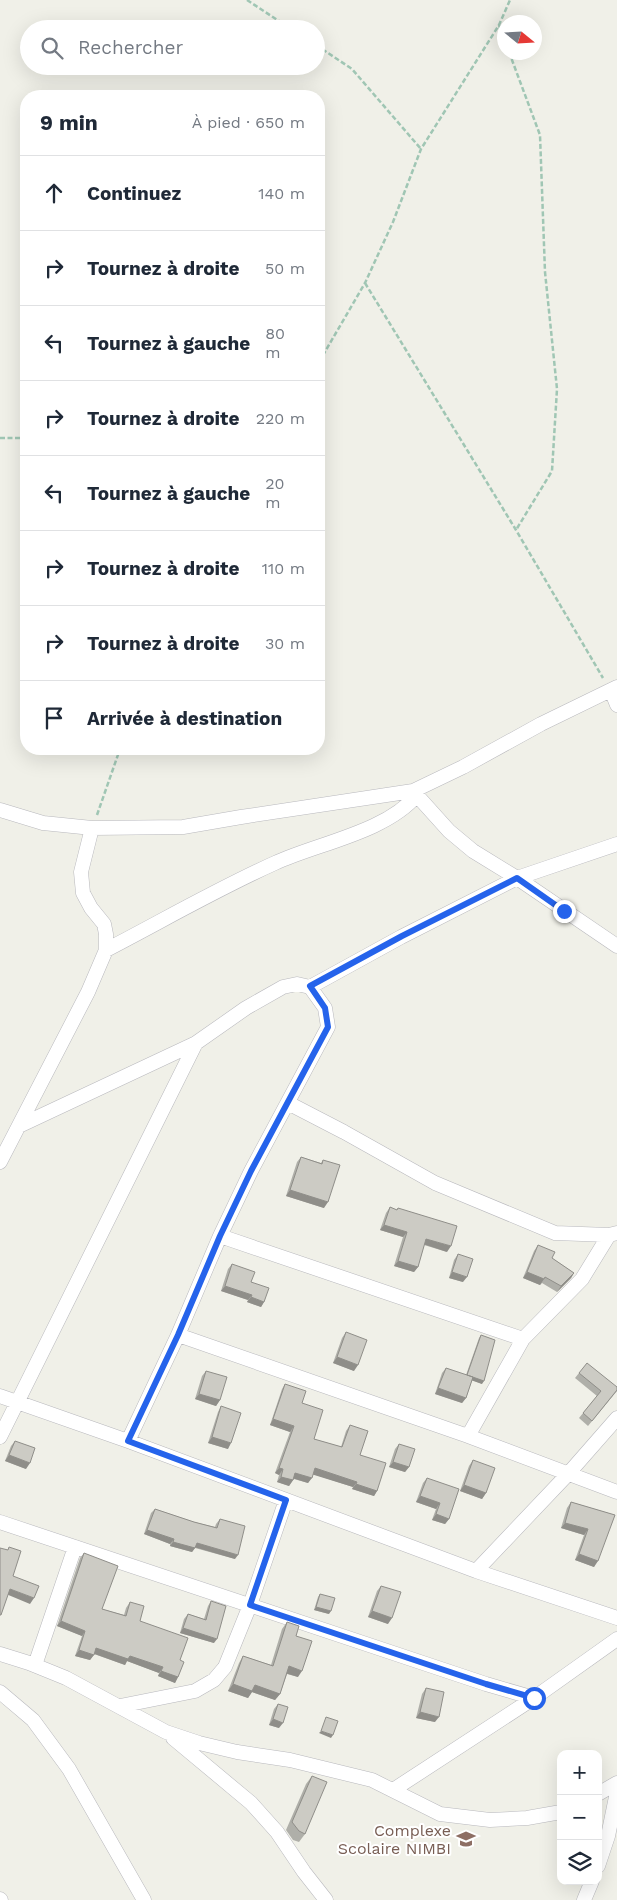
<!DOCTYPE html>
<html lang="fr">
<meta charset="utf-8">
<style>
:root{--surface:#fff;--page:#f2f2f3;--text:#1f2937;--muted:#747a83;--line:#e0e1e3}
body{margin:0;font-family:"Work Sans",sans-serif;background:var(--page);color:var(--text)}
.controls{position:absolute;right:15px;bottom:15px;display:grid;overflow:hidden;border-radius:10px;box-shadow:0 5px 20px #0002}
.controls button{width:45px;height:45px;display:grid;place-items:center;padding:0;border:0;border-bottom:1px solid var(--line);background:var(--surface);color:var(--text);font:25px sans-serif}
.compass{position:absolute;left:497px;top:15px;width:45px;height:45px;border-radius:50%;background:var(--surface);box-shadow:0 5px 20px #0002;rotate:108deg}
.stop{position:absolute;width:15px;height:15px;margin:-11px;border:4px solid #2563eb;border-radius:50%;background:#fff}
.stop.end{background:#2563eb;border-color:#fff;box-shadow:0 1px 5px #0008}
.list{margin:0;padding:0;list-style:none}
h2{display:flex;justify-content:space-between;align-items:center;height:65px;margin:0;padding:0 20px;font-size:21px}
h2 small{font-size:16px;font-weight:400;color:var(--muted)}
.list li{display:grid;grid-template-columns:32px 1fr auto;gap:15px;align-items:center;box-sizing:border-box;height:75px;padding:0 20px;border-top:1px solid var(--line)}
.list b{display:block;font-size:19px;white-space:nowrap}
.list em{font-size:16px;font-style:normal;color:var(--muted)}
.icon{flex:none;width:28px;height:28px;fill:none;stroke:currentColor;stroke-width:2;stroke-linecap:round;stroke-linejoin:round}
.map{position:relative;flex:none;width:617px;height:1900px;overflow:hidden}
.search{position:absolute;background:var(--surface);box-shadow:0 5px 20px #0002;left:20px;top:20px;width:305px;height:55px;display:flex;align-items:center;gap:12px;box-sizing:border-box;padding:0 18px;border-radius:28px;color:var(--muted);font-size:19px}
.panel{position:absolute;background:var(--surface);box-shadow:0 5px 20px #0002;left:20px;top:90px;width:305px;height:665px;border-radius:20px}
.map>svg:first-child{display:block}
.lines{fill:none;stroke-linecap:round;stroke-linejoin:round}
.street-casing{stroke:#b8b8bd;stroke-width:15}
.path{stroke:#a0c6b4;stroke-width:2.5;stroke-dasharray:5 2.5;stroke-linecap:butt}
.street{stroke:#fff;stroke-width:14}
.wall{fill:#afafa9}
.shaded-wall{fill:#8f8e89}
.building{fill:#cccbc4;stroke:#8f8e89}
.route{stroke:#2563eb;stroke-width:6}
.labels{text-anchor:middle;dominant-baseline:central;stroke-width:4;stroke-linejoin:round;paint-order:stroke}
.education-label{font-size:16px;fill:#785e54;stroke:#fff;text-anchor:end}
</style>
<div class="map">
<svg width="617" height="1900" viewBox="0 0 617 1900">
<rect width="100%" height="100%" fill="#f0f0e8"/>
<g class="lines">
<!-- street casing -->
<g class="street-casing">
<path id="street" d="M611,690L617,705
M413,791L449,831L473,851L517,878L617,844
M0,810L43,823L92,828L183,827L241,817L413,791L463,767L541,724L617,687
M106,950C162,921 217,889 275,863C319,843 386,832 417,795
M310,987L401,937L517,878L617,946
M288,1103L344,1132L435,1183L555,1233L609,1235L617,1233
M19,1126L196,1043
M0,1162L88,992L106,950V934L104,924L91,908L83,893L81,872L92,828
M220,1236L523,1339
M178,1335L468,1436L617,1492
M0,1396L128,1441L476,1571L617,1618
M468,1436L523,1339L582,1279L609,1235
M0,1437L196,1043L246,1008L283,987L297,984L310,987L325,1008L328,1027L251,1171L220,1236L178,1335L128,1441
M0,1522L486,1684L534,1698
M476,1571L568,1474L617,1418
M0,1654L29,1663L66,1678L166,1732L199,1743L237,1752L290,1760L372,1780L440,1814L490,1820L527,1818L561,1812
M35,1665L75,1547
M0,1692L33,1720L69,1769L144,1900
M120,1706L195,1691L214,1680L225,1667L250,1605L286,1500
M173,1738L251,1803L277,1832L304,1872L326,1900
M393,1790L534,1698L617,1639
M598,1794L617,1783
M598,1866L608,1836L617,1792
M0,1899L1,1900
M584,1900L592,1881"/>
</g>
<!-- path -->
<path class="path" d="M247,0L291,29
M499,25L504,40
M316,45L352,69L421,149
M509,52L540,135L545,272L557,389L552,471L516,530
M365,283L516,530L603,678
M319,362L365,283L393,222L421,149L499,25L510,0
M0,438H26
M97,815L120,749"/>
<!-- street -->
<use href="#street" class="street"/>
</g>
<!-- wall -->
<path class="wall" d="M301,1157L321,1163L323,1160L324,1208L286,1196L297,1162Z
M390,1207L397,1210L398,1208L447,1252L424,1245L418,1267L414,1272L394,1266L403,1237L380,1230L386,1213Z
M538,1245L552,1258L574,1273L571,1278L557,1292L542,1283L540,1285L523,1278L534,1251Z
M458,1254L463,1282L449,1278L454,1260Z
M232,1264L251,1282L264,1302L261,1307L247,1302L248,1300L221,1291L228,1269Z
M346,1332L354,1371L333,1363L342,1338Z
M481,1335L482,1384L472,1380L466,1398L462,1403L435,1394L442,1373L446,1368L466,1375L479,1338Z
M206,1371L220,1400L216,1406L195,1399L202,1376Z
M579,1373L617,1391L588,1426L579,1418L597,1396L575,1378Z
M285,1384L302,1403L314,1439L341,1447L346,1431L350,1425L360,1455L377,1491L374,1496L352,1489L353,1487L313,1474L308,1483L294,1479L289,1486L277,1482L279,1475L275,1473L290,1432L270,1425L282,1389Z
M221,1406L228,1449L208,1443L218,1412Z
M15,1441L26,1469L5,1461L11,1446Z
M399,1444L409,1467L405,1472L389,1467L395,1449Z
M473,1460L486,1493L482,1499L460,1491L469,1466Z
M427,1478L449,1519L445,1524L432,1520L436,1509L416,1502L423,1483Z
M571,1502L615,1515L594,1567L575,1560L584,1535L561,1528L567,1508Z
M155,1509L194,1522L215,1527L216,1524L220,1519L235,1559L195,1548L192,1552L170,1546V1544L144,1534L151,1513Z
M84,1553L102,1609L124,1615L126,1608L130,1602L140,1621L180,1660L178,1677L175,1683L158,1676L159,1673L127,1661L125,1665L94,1654L90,1660L75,1656L82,1636L57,1626L80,1558Z
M381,1586L388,1624L368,1617L377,1591Z
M320,1594L329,1614L314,1610L318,1597Z
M211,1601L214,1643L180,1633L184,1619L188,1614L204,1619L208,1606Z
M287,1622L296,1636L298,1677L287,1674L280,1694L275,1700L252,1692L248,1698L228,1691L239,1663L243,1656L271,1665L282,1629Z
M426,1688L435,1722L416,1718L422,1694Z
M278,1704L279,1728L269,1725L274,1709Z
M312,1776L305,1834L299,1842L293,1840L286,1830L306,1784Z"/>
<!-- shaded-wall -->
<path class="shaded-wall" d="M290,1190L328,1202L324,1208L286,1196Z
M384,1225L407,1232L403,1237L380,1230Z
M426,1239L451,1246L447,1252L423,1244Z
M398,1261L418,1267L414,1272L394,1266Z
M452,1272L467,1277L463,1282L449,1278Z
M527,1272L544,1279L540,1285L523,1278Z
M574,1273L571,1278L557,1292L561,1286Z
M225,1286L252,1295L248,1300L221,1291Z
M251,1297L264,1302L261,1307L247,1302Z
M337,1357L358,1365L354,1371L333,1363Z
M467,1375L484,1381L482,1384L465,1378Z
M438,1388L466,1398L462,1403L435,1394Z
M199,1394L220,1400L216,1406L195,1399Z
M273,1419L294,1426L290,1432L270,1425Z
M212,1437L231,1443L228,1449L208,1443Z
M9,1455L30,1463L26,1469L5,1461Z
M393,1462L409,1467L405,1472L389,1467Z
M279,1468L283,1469L279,1475L275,1473Z
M315,1468L357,1482L353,1487L311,1474Z
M295,1473L312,1478L308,1483L292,1478Z
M281,1477L293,1480L289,1486L277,1482Z
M356,1484L377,1491L374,1496L352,1489Z
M464,1485L486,1493L482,1499L460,1491Z
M420,1496L440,1503L436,1509L416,1502Z
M436,1514L449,1519L445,1524L432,1520Z
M565,1523L588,1529L584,1535L561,1528Z
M147,1530L174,1539L170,1544L144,1534Z
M173,1542L195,1548L192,1552L170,1546Z
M197,1543L238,1555L235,1559L194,1547Z
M579,1554L598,1561L594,1567L575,1560Z
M10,1589L34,1598L30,1604L6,1594Z
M316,1607L331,1611L329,1614L314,1610Z
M372,1611L392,1618L388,1624L368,1617Z
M61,1621L85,1631L82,1636L57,1626Z
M183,1628L217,1639L214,1643L180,1633Z
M96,1648L130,1656L163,1667L159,1673L127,1661L125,1665L92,1653Z
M79,1650L94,1655L90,1660L75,1656Z
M289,1666L302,1671L298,1677L285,1673Z
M161,1671L178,1677L175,1683L158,1676Z
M233,1684L255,1685L280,1694L275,1700L252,1692L248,1698L228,1691Z
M420,1712L439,1717L435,1722L416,1718Z
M273,1719L283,1723L279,1728L269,1725Z
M321,1731L333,1735L331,1738L319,1733Z"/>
<!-- building -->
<path class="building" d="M301,1157L322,1164L323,1160L340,1165L328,1202L290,1190Z
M390,1207L397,1210L398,1208L457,1226L451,1246L426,1239L418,1267L398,1261L407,1232L384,1225Z
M538,1245L555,1252L552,1258L574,1273L561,1286L545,1277L544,1279L527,1272Z
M458,1254L473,1259L467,1277L452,1272Z
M232,1264L255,1272L251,1282L269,1288L264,1302L251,1297L252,1295L225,1286Z
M346,1332L367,1340L358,1365L337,1357Z
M481,1335L495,1340L484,1381L467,1375Z
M587,1363L617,1387V1390L592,1421L583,1413L601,1391L579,1373Z
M446,1368L473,1377L466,1398L438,1388Z
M206,1371L227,1377L220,1400L199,1394Z
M285,1384L306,1391L302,1403L323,1410L314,1439L342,1447L350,1425L368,1431L360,1455L386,1463L377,1491L356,1484L357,1482L315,1468L312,1478L295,1473L293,1480L281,1477L283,1469L279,1468L294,1426L273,1419Z
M221,1406L241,1413L231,1443L212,1437Z
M15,1441L35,1448L30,1463L9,1455Z
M399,1444L415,1449L409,1467L393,1462Z
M473,1460L495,1468L486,1493L464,1485Z
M427,1478L459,1489L449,1519L436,1514L440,1503L420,1496Z
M571,1502L615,1515L598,1561L579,1554L588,1529L565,1523Z
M155,1509L194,1522L217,1528L220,1519L245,1526L238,1555L197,1543L195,1548L173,1542L174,1539L147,1530Z
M9,1547L21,1551L13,1576L39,1586L34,1598L10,1589L1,1615H0V1548L8,1550Z
M84,1553L118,1566L102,1609L126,1616L130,1602L144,1606L140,1621L188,1638L180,1660L184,1662L178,1677L161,1671L163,1667L130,1656L128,1659L96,1648L94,1655L79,1650L85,1631L61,1621Z
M381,1586L401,1592L392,1618L372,1611Z
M320,1594L335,1598L331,1611L316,1607Z
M211,1601L226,1606L217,1639L183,1628L188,1614L206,1620Z
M287,1622L299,1626L296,1636L312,1641L302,1671L289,1666L280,1694L255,1685L252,1691L233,1684L243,1656L273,1666Z
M426,1688L444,1692L439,1717L420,1712Z
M278,1704L288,1707L283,1723L273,1719Z
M326,1717L338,1721L333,1735L321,1731Z
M312,1776L327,1782L305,1834L299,1831L292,1822Z"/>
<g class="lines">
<!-- route -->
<path class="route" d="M534,1698L486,1684L250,1605L286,1500L128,1441L178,1335L220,1236L251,1171L328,1027L325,1008L310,986L402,936L517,878L564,911"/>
</g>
<!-- icons -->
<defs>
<g id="school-bare" transform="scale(1.5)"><path d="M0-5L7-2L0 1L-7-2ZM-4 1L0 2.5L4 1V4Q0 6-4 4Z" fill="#8d6e63" stroke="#fff" stroke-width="2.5" paint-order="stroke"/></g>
</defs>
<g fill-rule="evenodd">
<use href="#school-bare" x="466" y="1839"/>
</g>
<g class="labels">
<!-- education labels -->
<g class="education-label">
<text x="451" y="1830">Complexe<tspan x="451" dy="18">Scolaire NIMBI</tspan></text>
</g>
</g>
</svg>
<div class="controls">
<button>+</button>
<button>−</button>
<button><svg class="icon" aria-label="layers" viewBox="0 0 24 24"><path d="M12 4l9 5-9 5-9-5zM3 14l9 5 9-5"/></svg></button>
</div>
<svg class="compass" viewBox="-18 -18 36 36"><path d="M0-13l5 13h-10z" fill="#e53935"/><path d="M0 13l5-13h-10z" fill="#747a83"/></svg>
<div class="stop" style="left:534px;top:1698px"></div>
<div class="stop end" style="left:564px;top:911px"></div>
<div class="search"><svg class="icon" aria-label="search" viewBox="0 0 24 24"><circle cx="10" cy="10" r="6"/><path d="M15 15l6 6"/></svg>Rechercher</div>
<section class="panel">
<h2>9 min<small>À pied · 650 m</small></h2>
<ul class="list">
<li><svg class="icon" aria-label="ahead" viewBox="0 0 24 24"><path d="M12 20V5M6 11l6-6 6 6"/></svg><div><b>Continuez</b></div><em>140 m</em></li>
<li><svg class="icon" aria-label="right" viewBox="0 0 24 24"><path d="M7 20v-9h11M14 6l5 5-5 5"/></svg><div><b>Tournez à droite</b></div><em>50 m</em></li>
<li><svg class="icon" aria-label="left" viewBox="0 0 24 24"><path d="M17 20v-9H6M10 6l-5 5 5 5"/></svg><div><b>Tournez à gauche</b></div><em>80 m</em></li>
<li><svg class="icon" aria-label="right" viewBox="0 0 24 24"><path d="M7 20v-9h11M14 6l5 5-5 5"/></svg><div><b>Tournez à droite</b></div><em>220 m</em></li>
<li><svg class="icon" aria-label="left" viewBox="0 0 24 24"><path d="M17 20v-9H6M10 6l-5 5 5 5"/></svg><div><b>Tournez à gauche</b></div><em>20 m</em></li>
<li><svg class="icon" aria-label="right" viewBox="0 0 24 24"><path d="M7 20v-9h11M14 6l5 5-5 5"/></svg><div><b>Tournez à droite</b></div><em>110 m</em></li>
<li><svg class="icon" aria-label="right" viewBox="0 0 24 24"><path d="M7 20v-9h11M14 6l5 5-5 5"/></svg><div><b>Tournez à droite</b></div><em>30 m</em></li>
<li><svg class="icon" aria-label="arrive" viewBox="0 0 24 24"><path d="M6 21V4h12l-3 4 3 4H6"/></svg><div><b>Arrivée à destination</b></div></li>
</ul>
</section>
</div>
